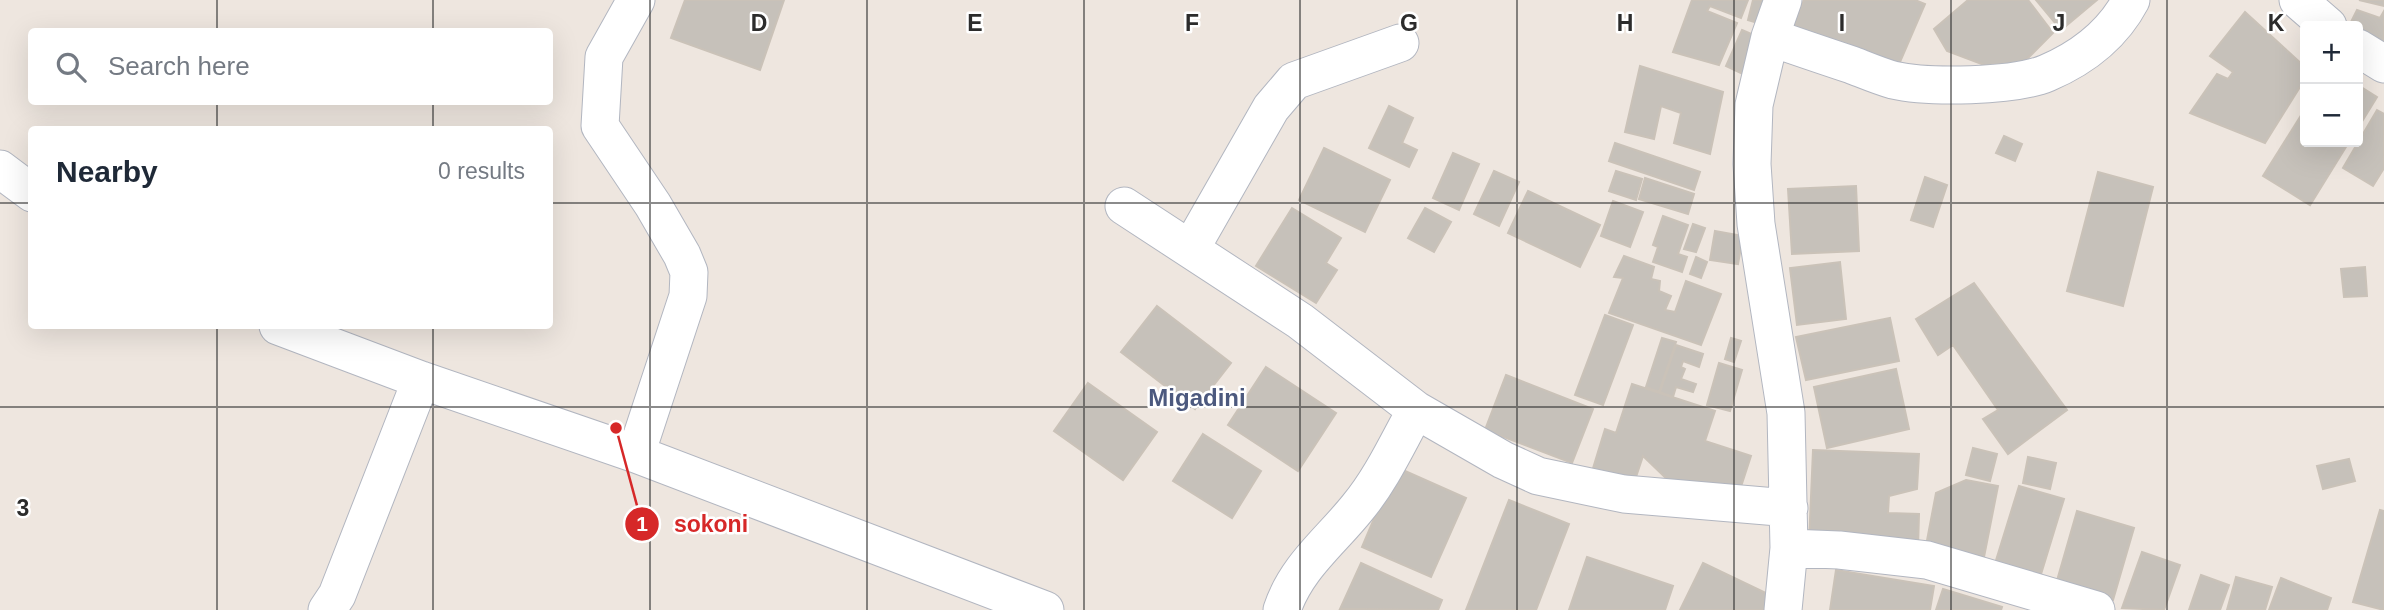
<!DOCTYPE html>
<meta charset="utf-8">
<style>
:root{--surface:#fff;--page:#f6f6f7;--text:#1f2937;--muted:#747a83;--line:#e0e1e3}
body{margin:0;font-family:Arial,sans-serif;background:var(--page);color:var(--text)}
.controls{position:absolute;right:21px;top:21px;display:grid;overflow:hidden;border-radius:7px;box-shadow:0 7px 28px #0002}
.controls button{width:63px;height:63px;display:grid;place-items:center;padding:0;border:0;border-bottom:2px solid var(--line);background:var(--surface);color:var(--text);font:35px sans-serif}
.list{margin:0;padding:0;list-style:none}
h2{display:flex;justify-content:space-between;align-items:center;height:91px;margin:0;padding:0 28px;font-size:30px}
h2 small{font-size:23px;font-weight:400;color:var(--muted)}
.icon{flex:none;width:38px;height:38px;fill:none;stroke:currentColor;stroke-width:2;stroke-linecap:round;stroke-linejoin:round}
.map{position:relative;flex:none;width:2384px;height:610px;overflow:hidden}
.search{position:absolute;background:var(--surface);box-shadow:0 7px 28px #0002;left:28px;top:28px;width:525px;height:77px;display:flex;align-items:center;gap:18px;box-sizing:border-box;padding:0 24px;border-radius:7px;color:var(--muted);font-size:26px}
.panel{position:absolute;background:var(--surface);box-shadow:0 7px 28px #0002;left:28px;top:126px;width:525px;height:203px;border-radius:7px}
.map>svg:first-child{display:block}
.building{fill:#c6c1ba;stroke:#cac2b8;stroke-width:2}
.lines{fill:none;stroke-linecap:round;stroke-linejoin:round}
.minor-casing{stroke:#b2b6c0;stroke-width:39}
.minor{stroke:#fff;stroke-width:37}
.grid{fill:none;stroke:#2c2c2c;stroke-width:2;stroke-opacity:0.55}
.labels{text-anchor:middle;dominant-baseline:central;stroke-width:5;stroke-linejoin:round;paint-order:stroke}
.quarter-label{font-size:24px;font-weight:bold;fill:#4c597e;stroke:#fff}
.grid-label{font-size:23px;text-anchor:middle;font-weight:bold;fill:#2c2c2c;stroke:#fff;stroke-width:5;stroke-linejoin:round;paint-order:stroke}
.leader{fill:none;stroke:#d62828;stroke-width:2.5}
.callout-dot{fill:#d62828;stroke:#fff;stroke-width:2.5}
.mark-label{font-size:21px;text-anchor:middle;font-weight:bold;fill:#fff}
.callout-label{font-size:23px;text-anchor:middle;font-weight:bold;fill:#d62828;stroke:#fff;stroke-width:5;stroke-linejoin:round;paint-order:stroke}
</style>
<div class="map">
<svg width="2384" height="610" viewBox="0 0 2384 610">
<rect width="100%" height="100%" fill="#eee6df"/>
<!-- building -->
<path class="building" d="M685,0H784L760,70L671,38Z
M1692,0H1748L1741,18L1710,6L1707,11L1737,23L1719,65L1673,52Z
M1753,0H1776L1771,27L1748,20Z
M1804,0H1915L1925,4L1897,69L1793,25Z
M1968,0H2028L2053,33L2011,75L1947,51L1934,29Z
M2036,0H2097L2061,30Z
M2359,0H2384V6Z
M2357,10L2380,18L2384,11V41L2381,40L2378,47L2358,40V26H2349Z
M2245,12L2305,67V79L2265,143L2190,113L2217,74L2228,79L2233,72L2210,56Z
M1742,30L1763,39L1747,76L1726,66Z
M1640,66L1723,92L1710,154L1674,143L1681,113L1661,106L1654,139L1625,132Z
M2358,85L2377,97L2358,128Z
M1389,106L1413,118L1402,143L1417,150L1409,167L1369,148Z
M2305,109V142H2349L2310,205L2263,176Z
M2377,110L2384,114V168L2373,186L2343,168Z
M2004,136L2022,144L2015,161L1996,153Z
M1615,143L1700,172L1694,190L1609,161Z
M1324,148L1390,180L1365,232L1299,200Z
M1453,153L1479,164L1459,210L1433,198Z
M1494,171L1519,182L1499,226L1474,214Z
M1616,171L1642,179L1636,200L1609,191Z
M2098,172L2153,187L2123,306L2067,291Z
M1925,177L1947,185L1933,227L1911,220Z
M1645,178L1694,194L1688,214L1639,199Z
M1856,186L1859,251L1792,254L1788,189Z
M1528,191L1600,225L1580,267L1508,233Z
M1613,201L1643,212L1630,247L1601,236Z
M1292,208L1341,238L1326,263L1337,270L1316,303L1256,266Z
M1425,208L1451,222L1434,252L1408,238Z
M1663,216L1688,225L1678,254L1687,257L1682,272L1653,262L1658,247L1653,245Z
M1693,224L1705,228L1696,252L1684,249Z
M1715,231L1743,236L1738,264L1710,260Z
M1624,256L1654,267L1651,279L1660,281L1659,291L1671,296L1665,310L1675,312L1686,281L1721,294L1701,345L1609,313L1623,278L1614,277Z
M1696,257L1707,262L1701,278L1690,274Z
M1840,262L1846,319L1797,325L1790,268Z
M2365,267L2367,296L2344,297L2341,269Z
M1974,283L2067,410L2008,454L1983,419L1998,410L1953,345L1938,355L1916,319Z
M1157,306L1231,363L1195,409L1121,352Z
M1605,315L1633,325L1603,405L1575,395Z
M1890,318L1899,361L1806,380L1796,337Z
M1662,338L1676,342L1659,392L1646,387Z
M1731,338L1741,341L1734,362L1725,359Z
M1676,345L1703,354L1699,367L1683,361L1681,367L1685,369L1681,379L1696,384L1693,392L1676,387L1673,397L1660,392Z
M1719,363L1742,370L1730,411L1707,405Z
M1266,367L1336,413L1298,471L1228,425Z
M1896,369L1909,429L1827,448L1814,387Z
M1506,375L1593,409L1572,463L1485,430Z
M1088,383L1157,432L1123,480L1054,431Z
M1632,384L1715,411L1705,441L1751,456L1736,502L1668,480L1643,456L1631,492L1590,478L1605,429L1616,433Z
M1203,434L1261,471L1232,518L1173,481Z
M1973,448L1997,454L1990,481L1966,475Z
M1813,450L1919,454L1917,489L1889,496L1888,513L1919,514L1918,547L1809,543Z
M2028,457L2056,463L2050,489L2023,483Z
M2349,459L2355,481L2323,489L2317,466Z
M1396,467L1466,498L1431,577L1362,547Z
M1966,480L1998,486L1983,562L1925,551L1936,493Z
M2019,486L2064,499L2038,584L1993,570Z
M1509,500L1569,524L1536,610H1466Z
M2380,510L2384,511V610L2353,602Z
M2077,511L2134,528L2113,600L2056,584Z
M2142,552L2180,565L2164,610L2122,608Z
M1587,557L1673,586L1665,610H1569Z
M1361,563L1442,600L1438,610L1340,609Z
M1703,563L1770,595L1763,610H1680Z
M1836,570L1934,586L1930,610H1830Z
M2201,575L2229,585L2220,610H2189Z
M2236,577L2272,587L2265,610H2227Z
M2281,578L2331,598L2327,610H2269Z
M1943,589L2002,607L2001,610H1936Z"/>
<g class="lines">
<!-- minor casing -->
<g class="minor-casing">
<path id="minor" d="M1783,0L1770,37L1754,105L1752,164L1756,224L1786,413L1789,548L1783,610
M2298,0L2328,26
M1770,37C1798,47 1825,56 1852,65C1865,70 1879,76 1893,80C1928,88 2014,87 2047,73C2082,58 2113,34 2131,0
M2358,48L2384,64
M0,169L32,193
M1124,206L1300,321L1416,410L1503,460L1538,476L1624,494L1789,508
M1191,248L1271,108L1294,81L1400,43
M278,326L421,380L636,454L1045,610
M636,454L688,296L689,272L682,255L653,205L600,126L604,57L636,0
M1789,548L1839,550L1927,560L2096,610
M327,610L337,595L421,380
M1282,610C1296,567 1331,541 1358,507C1382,478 1398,442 1416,410"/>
</g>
<!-- minor -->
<use href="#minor" class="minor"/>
</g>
<!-- grid -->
<path class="grid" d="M217,0V32M433,0V32M650,0V610M867,0V610M1084,0V610M1300,0V610M1517,0V610M1734,0V610M1951,0V610M2167,0V610M217,102V130M433,102V130M0,203H32M550,203H2384M217,326V610M433,326V610M0,407H2384"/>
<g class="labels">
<!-- quarter labels -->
<g class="quarter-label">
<text x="1197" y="397">Migadini</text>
</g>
</g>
<g class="grid-label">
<text x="759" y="31">D</text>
<text x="975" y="31">E</text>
<text x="1192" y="31">F</text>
<text x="1409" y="31">G</text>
<text x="1625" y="31">H</text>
<text x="1842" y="31">I</text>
<text x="2059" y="31">J</text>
<text x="2276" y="31">K</text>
<text x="23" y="516">3</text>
</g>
<!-- callouts -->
<path class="leader" d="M616 428L642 524"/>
<g class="callout-dot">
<circle cx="616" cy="428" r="7"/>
<circle cx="642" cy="524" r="18"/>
</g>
<g class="mark-label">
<text x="642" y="531">1</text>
</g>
<g class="callout-label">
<text x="711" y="532">sokoni</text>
</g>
</svg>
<div class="controls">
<button>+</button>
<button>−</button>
</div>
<div class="search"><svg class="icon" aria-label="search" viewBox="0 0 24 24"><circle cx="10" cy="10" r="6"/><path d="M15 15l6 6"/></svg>Search here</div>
<section class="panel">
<h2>Nearby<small>0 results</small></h2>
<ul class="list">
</ul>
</section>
</div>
